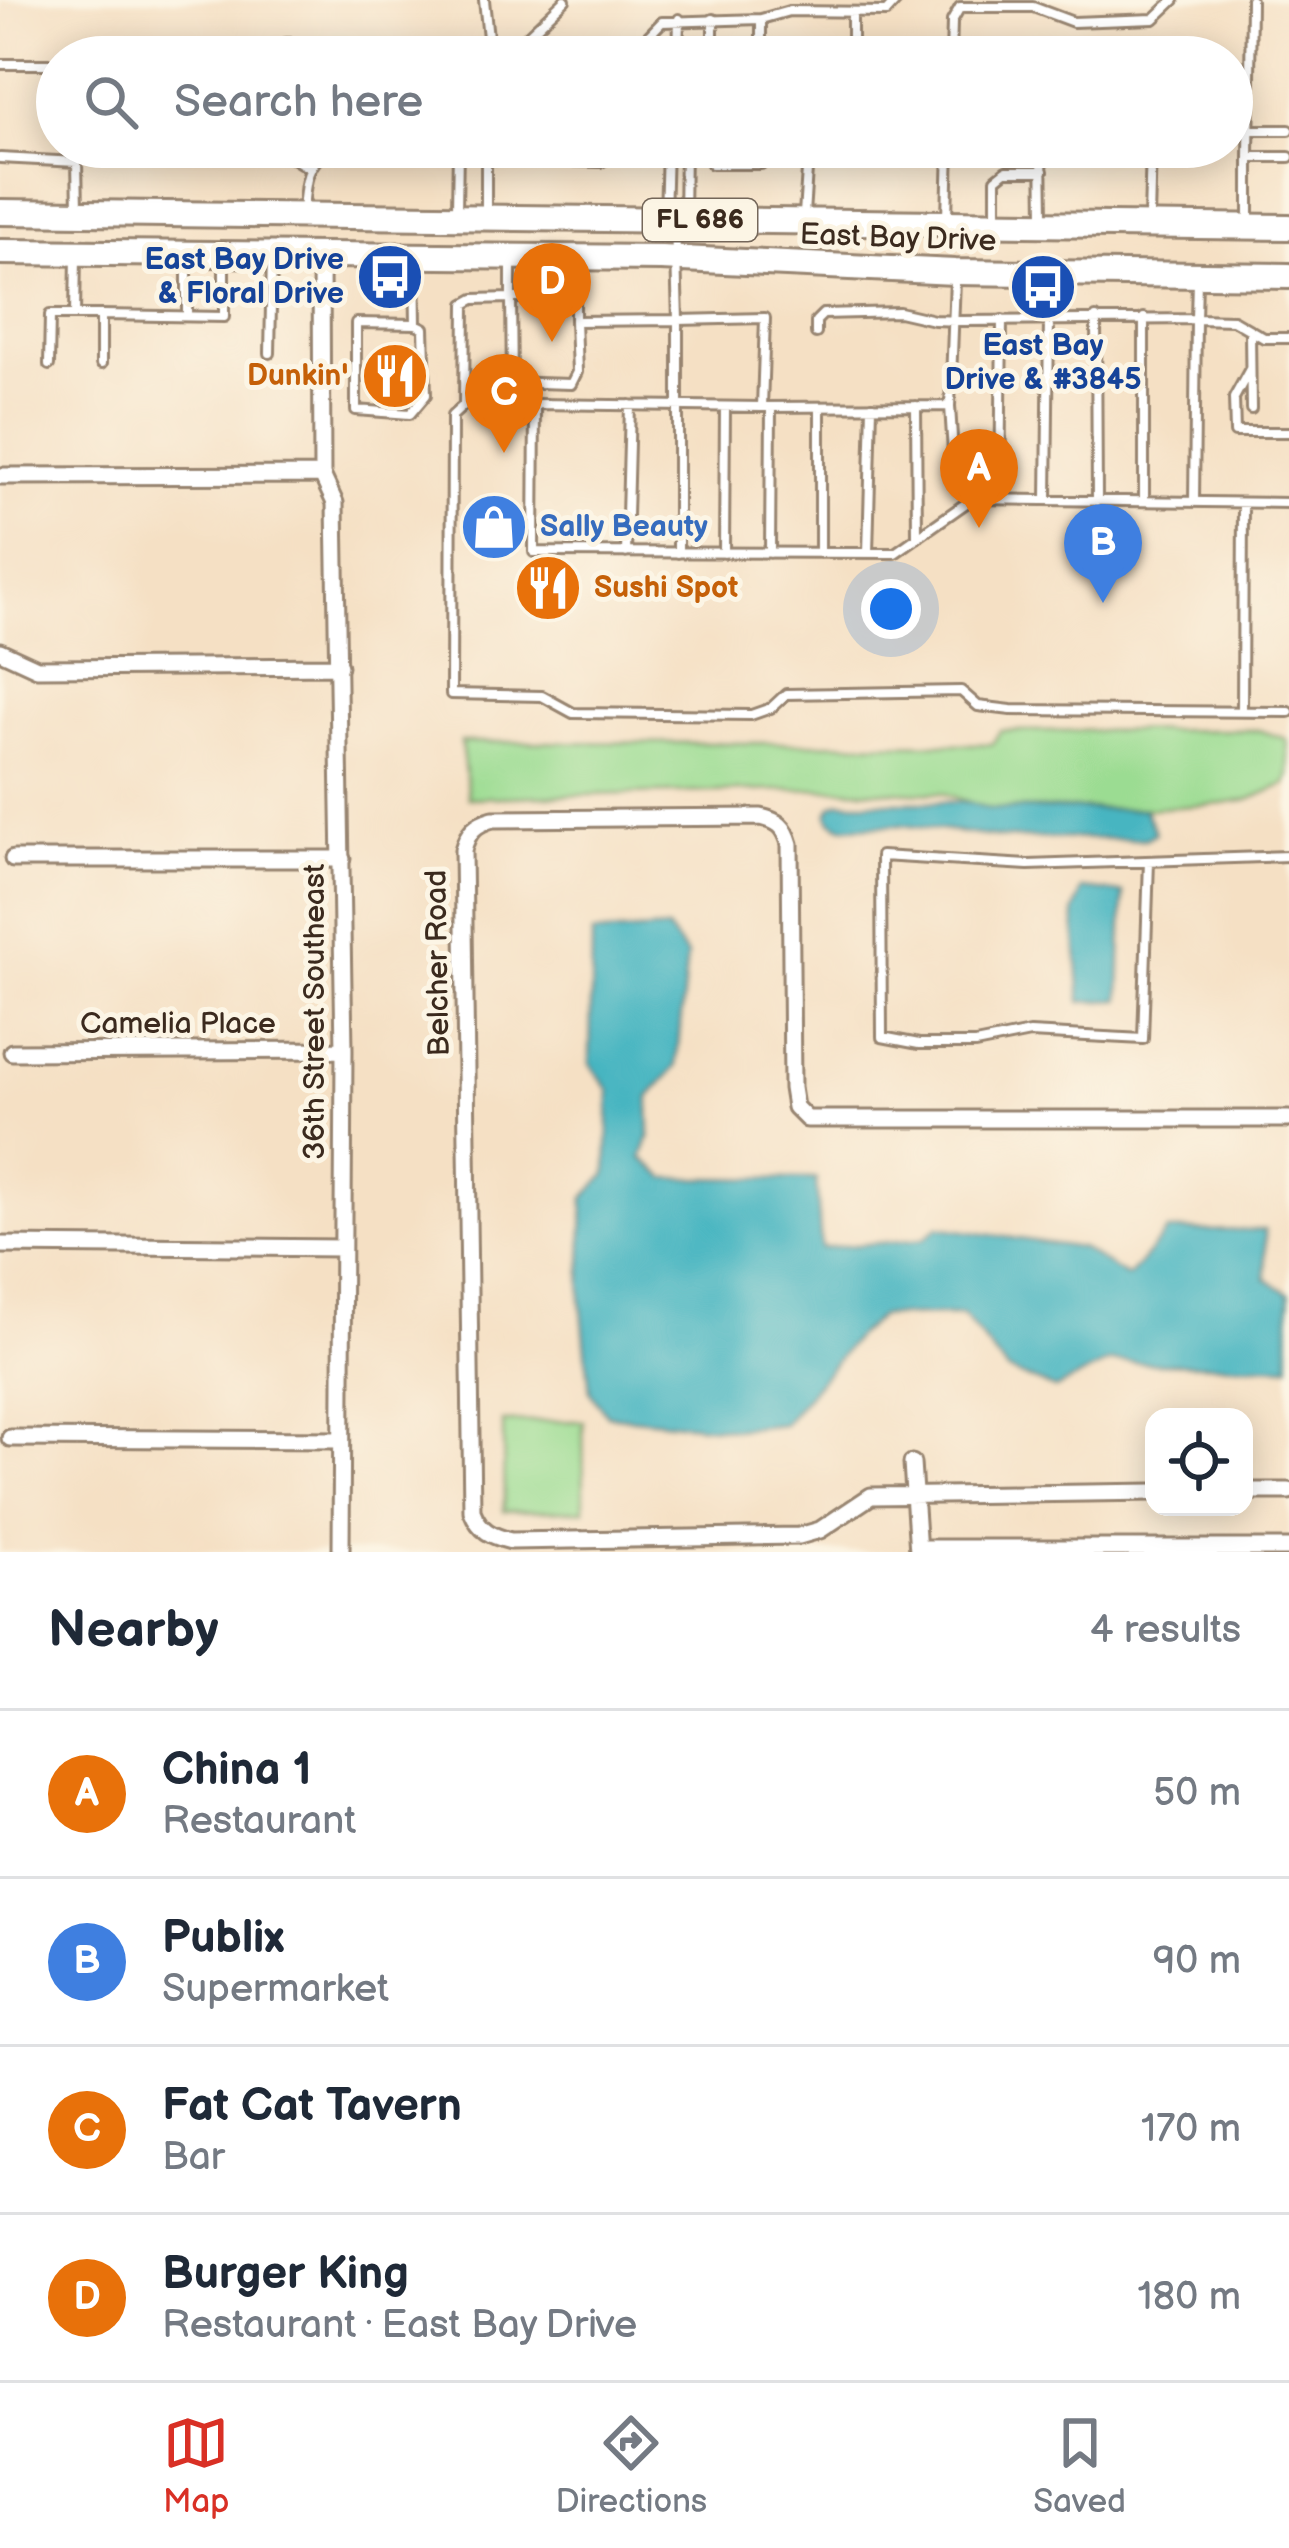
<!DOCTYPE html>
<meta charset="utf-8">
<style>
:root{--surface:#fff;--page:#f6f6f7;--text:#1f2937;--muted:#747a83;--line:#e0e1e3;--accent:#d93025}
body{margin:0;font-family:"Balsamiq Sans",sans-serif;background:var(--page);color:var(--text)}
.controls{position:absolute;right:36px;bottom:36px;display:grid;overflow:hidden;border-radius:24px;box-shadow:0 6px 30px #0003}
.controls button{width:108px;height:108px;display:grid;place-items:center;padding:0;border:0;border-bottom:3px solid var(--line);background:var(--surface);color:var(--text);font:60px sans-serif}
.you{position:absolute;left:891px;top:609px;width:42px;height:42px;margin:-30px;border:9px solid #fff;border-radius:50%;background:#1a73e8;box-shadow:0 0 0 18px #1a73e833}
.badge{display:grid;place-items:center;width:78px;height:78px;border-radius:50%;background:var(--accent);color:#fff;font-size:39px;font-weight:700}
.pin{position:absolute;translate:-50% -99px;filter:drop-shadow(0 3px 6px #0008)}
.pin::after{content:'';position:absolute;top:63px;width:42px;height:36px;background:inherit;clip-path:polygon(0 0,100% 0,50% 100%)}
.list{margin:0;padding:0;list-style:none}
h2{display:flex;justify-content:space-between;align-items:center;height:156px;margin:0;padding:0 48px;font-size:51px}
h2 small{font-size:39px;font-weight:400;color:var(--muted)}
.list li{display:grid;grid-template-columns:78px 1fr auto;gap:36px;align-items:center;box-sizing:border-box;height:168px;padding:0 48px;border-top:3px solid var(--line)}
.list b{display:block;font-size:45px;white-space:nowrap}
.list p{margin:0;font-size:39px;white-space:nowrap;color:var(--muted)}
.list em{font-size:39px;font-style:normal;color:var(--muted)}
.icon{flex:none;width:66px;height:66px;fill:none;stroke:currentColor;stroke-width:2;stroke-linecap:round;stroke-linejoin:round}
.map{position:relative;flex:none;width:1289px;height:1552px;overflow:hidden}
.search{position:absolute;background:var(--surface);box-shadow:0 6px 30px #0003;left:36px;right:36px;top:36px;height:132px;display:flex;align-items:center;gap:30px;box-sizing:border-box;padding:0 42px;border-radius:66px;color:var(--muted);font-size:45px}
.sheet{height:828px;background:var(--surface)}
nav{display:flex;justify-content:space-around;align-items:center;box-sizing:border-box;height:168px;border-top:3px solid var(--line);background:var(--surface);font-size:33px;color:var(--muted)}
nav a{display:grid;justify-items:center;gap:6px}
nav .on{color:var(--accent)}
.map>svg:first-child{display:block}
.green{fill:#9bdc92;stroke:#6b8358;stroke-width:3}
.water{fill:#47b5c1;stroke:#417070;stroke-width:3}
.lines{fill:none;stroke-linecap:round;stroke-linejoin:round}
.lane-casing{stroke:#988571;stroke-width:14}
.street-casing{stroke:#988571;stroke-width:21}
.primary-casing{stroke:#988571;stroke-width:30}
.lane{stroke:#fff;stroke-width:8}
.street{stroke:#fff;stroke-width:15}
.primary{stroke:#fff;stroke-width:24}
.labels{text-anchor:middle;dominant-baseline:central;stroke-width:10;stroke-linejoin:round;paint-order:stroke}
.shield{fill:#fcf5e5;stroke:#75675a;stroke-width:3}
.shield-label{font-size:27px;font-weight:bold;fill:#3b2a1e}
.street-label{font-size:30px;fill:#3b2a1e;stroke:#fcf5e5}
.transit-label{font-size:30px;font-weight:bold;fill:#164399;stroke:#fcf5e5;text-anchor:end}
.food-label{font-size:30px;font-weight:bold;fill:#c56008;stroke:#fcf5e5;text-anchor:end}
.shop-label{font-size:30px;font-weight:bold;fill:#366cbe;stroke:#fcf5e5;text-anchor:start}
</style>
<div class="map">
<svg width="1289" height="1552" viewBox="0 0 1289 1552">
<rect width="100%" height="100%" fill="#fcf5e5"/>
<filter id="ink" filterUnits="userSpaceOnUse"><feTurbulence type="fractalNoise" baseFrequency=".00833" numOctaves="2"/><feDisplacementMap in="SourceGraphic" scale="24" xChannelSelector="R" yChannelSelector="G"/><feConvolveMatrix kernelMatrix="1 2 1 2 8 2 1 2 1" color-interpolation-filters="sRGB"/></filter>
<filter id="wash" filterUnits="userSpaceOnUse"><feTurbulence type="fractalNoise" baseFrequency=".004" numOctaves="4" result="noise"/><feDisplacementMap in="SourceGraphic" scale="48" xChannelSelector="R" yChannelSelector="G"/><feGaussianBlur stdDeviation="2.7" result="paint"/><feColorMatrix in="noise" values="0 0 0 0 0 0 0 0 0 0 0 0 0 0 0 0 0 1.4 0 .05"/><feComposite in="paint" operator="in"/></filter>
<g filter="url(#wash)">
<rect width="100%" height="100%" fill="#f5e0c4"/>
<!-- green -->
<path class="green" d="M1258,730L1287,739L1289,774L1286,784L1249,800L1222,804L1146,809H989L942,793L826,789L468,798L461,742L992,744L1000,731Z
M583,1421L584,1510L504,1511L503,1422Z"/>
<!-- water -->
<path class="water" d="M840,802H968L989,809H1144L1156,833L1145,839L1001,838L902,825L842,827L831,821L828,814L832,806Z
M1082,889L1123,893L1120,1000L1081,1002L1074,913Z
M667,929L687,956L676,1067L649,1097L650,1136L642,1158L666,1178L816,1179L821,1248L923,1239L938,1227L1081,1248L1128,1277L1167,1231L1265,1230L1266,1279L1289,1293V1366L1110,1362L1055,1389L1007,1371L963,1315L880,1316L857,1335L784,1424L733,1429L607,1415L590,1392L581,1301L584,1198L607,1174L610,1091L590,1064L592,934Z"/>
</g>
<g filter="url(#ink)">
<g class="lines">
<!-- lane casing -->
<g class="lane-casing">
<path id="lane" d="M484,0L489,47L485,57
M489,47L524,39L565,0
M276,57L286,43L333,44L346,56
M346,57H383
M628,57L662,22L761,19L789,11L886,12L897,0
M678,57L679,19
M713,57V19
M761,57V19
M852,57V12
M951,57L952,21L960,7H1033L1073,22L1154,19L1174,0
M0,64H57
M1250,130H1289
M275,147L309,168
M486,147V216
M712,147V164H761V147
M1042,147L1043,217
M1249,157L1251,0
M0,158L77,162L78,208
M487,159L601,162L626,147
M593,162V147
M457,211L458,147
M303,213C305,184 305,165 330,147
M804,214L807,170L816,158H842L851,147
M665,217L667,147
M947,217L949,147
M684,218L685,147
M996,218V179L1006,171H1043
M1149,219L1151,147
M1249,220V157H1289
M187,256V316
M415,257L416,324L356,323V410L410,414L426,395L424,328L416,324
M511,260V298H574
M575,262V321L678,320V553
M1197,280L1196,319L1233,320L1264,338H1289
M75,315H101V364
M101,315L224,317V261
M1096,318L1097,501
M1144,318V501
M816,333V321L823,314L899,312L934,320L962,321L1196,319L1194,502
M1250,333L1251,409
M270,353L272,256
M49,365L50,315H75L76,255
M1250,369L1234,398L1235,432H1289
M464,381L571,384L577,372L575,321
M535,404L762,407L765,318L678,320L675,222
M464,405L465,304L474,299L511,298L512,384
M916,406L917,536
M950,406L953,453L972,499
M762,407L950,406L955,279
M820,407V553
M1000,499L1002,320
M1047,500L1049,319
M1289,503L972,499L895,553L534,552L535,404L464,405L452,416L451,694L542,696L573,713L751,715L771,708L786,694L961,691L978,706L1011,710L1289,712
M626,553L630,405
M724,553L725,407
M770,553L771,408
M868,553L872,406
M1242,711L1243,503
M1149,861L1143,1039L1030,1033L975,1044H919L882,1037L881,856L1028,865L1289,856"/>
</g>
<!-- street casing -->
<g class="street-casing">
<path id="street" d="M321,255L322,475L335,503L344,1050L341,1552
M0,476L322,475
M0,651L37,668L339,666
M13,859H342
M12,1052L344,1050
M0,1245L342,1248
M10,1438L341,1440
M912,1463L918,1552
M1244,1491H1289
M1154,1492L871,1496L820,1530L799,1536L511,1541C491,1536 480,1531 472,1511L463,850C468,831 475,824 493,819L761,817C778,821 785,826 790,844L792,1088L795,1107L807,1119H1289
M918,1548H1289"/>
</g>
<!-- primary casing -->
<g class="primary-casing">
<path id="primary" d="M0,212L1289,227
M0,252L661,258L955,272L1289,276"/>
</g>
<!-- lane -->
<use href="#lane" class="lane"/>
<!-- street -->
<use href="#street" class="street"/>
<!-- primary -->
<use href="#primary" class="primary"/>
</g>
</g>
<!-- icons -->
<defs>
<g id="bus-disc" transform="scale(3.45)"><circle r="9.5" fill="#1a4fb4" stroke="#fcf5e5"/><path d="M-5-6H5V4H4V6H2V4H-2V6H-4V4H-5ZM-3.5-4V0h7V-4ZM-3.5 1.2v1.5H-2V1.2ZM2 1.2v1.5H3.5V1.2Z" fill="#fff"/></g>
<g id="restaurant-disc" transform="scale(3.45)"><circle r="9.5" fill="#e8710a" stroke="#fcf5e5"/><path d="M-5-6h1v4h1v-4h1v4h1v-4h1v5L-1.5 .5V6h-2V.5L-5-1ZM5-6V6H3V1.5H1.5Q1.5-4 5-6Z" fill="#fff"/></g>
<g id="shop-disc" transform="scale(3.45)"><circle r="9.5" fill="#3f7fe0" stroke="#fcf5e5"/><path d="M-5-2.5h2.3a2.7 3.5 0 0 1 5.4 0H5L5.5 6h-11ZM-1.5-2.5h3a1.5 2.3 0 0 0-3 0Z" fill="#fff"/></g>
</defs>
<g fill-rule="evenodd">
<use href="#bus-disc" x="390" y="277"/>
<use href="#bus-disc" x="1043" y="287"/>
<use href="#restaurant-disc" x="395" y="376"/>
<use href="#shop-disc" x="494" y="527"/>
<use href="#restaurant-disc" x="548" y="588"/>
</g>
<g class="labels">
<!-- shield labels -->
<rect class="shield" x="643" y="199" width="114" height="42" rx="9"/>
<g class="shield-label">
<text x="700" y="220">FL 686</text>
</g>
<!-- street labels -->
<g class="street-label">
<text transform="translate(898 238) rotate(2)">East Bay Drive</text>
<text transform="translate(438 963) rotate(-91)">Belcher Road</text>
<text transform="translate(315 1012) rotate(-90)">36th Street Southeast</text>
<text x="178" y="1024">Camelia Place</text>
</g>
<!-- transit labels -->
<g class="transit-label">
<text x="344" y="260">East Bay Drive<tspan x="344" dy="34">&amp; Floral Drive</tspan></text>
<text x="1043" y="346" text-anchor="middle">East Bay<tspan x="1043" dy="34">Drive &amp; #3845</tspan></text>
</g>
<!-- food labels -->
<g class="food-label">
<text x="348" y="376">Dunkin'</text>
<text x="594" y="588" text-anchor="start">Sushi Spot</text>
</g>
<!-- shop labels -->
<g class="shop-label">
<text x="540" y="527">Sally Beauty</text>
</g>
</g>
</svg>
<div class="controls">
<button><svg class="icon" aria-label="locate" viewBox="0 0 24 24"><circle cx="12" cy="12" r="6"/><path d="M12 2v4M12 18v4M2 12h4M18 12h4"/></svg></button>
</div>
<div class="you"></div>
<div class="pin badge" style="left:979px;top:528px;background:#e8710a">A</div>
<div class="pin badge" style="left:1103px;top:603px;background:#3f7fe0">B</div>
<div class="pin badge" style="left:504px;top:453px;background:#e8710a">C</div>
<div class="pin badge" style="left:552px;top:342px;background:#e8710a">D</div>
<div class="search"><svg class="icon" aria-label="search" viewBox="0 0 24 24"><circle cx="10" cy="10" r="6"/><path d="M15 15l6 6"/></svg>Search here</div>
</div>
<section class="sheet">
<h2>Nearby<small>4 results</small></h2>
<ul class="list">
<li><span class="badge" style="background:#e8710a">A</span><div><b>China 1</b><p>Restaurant</p></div><em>50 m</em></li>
<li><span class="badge" style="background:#3f7fe0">B</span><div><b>Publix</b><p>Supermarket</p></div><em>90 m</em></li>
<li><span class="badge" style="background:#e8710a">C</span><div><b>Fat Cat Tavern</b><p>Bar</p></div><em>170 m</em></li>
<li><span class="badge" style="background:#e8710a">D</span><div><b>Burger King</b><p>Restaurant · East Bay Drive</p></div><em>180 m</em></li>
</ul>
</section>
<nav>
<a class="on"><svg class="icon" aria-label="map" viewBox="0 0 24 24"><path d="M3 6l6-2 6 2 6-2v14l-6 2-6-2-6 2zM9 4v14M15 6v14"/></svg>Map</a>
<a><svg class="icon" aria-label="directions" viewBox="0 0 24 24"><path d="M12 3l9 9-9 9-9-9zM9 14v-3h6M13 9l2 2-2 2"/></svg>Directions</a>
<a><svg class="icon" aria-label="saved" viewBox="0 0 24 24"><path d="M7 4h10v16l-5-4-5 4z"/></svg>Saved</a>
</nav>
